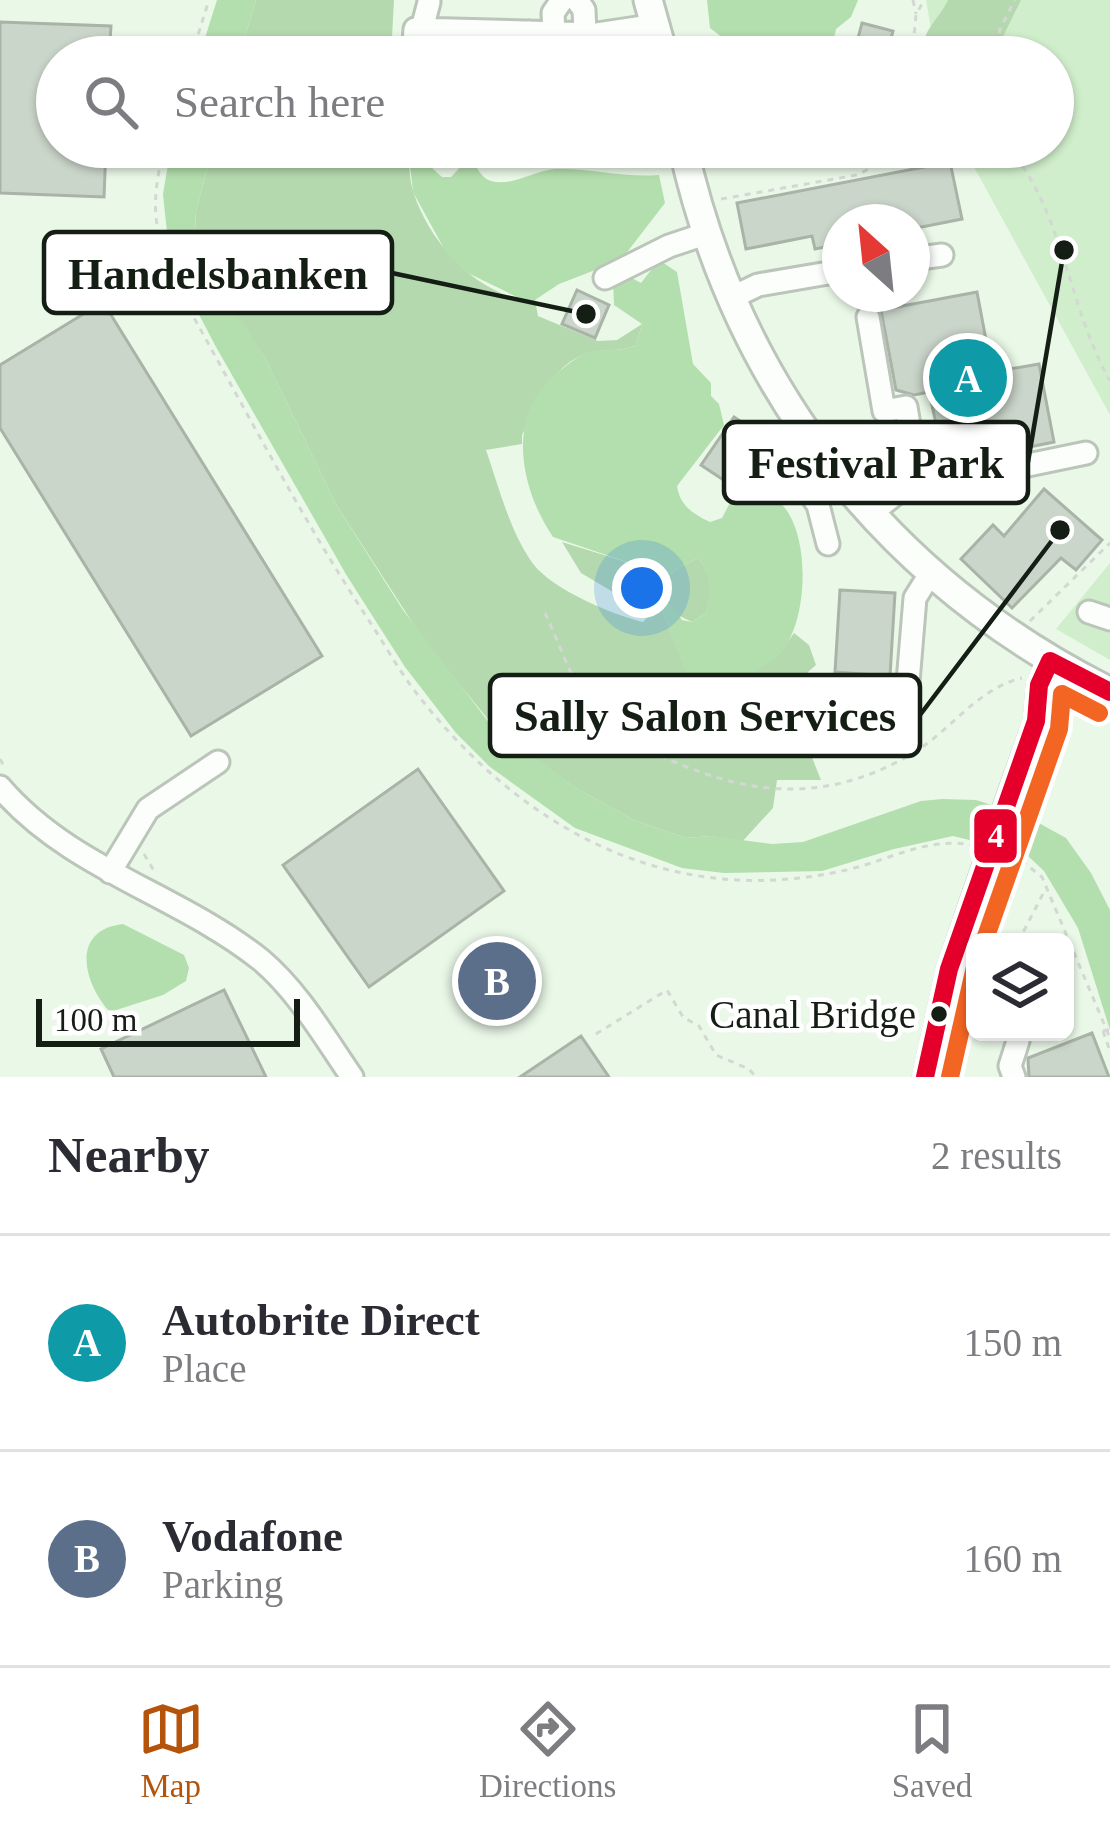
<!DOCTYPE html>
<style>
:root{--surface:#fff;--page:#f2f2f3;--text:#2b2b33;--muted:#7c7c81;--line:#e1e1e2;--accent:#b45309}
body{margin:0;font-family:"Times New Roman",serif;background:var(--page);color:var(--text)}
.controls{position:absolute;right:36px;bottom:36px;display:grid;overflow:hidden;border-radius:18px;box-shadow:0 3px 9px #0004}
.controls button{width:108px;height:108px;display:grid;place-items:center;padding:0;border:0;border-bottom:3px solid var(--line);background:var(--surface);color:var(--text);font:60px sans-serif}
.compass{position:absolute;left:822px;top:204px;width:108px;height:108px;border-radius:50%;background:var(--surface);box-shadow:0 3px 9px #0004;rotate:333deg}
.scale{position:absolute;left:36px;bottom:30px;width:264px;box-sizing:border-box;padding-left:12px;border:6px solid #151e14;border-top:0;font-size:33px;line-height:42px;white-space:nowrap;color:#151e14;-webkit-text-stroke:9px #fff;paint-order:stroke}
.you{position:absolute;left:642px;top:588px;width:42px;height:42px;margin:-30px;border:9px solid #fff;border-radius:50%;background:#1a73e8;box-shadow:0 0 0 18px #1a73e833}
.badge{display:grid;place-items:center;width:78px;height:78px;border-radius:50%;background:var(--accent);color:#fff;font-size:39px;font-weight:700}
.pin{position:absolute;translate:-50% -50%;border:6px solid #fff;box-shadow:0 3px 12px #0006}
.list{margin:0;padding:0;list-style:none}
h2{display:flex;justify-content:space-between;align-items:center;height:156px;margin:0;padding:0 48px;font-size:51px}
h2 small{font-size:39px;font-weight:400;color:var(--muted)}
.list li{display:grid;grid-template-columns:78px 1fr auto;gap:36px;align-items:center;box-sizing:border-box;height:216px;padding:0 48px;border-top:3px solid var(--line)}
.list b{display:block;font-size:45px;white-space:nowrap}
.list p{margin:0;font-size:39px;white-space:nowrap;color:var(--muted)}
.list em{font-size:39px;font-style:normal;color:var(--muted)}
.icon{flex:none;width:66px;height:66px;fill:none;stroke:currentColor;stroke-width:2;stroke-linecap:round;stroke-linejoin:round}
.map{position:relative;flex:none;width:1110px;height:1077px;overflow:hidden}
.search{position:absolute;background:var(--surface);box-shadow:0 3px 9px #0004;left:36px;right:36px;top:36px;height:132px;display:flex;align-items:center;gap:30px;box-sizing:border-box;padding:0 42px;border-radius:66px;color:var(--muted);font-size:45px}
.sheet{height:588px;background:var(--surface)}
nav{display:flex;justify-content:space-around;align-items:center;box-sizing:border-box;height:168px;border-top:3px solid var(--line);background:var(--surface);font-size:33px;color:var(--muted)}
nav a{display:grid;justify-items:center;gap:6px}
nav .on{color:var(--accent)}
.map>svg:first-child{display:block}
.green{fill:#d0eecb}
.forest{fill:#b5d9af}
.water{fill:#b3dead}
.building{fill:#cbd6ca;stroke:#a9b3a7;stroke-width:3}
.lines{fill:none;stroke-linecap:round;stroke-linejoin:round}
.minor-casing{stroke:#bbc5b9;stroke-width:27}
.major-casing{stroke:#bbc5b9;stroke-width:33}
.path{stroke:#d3d8d3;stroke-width:3;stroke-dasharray:6 6;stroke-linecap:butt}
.minor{stroke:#fcfefc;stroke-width:21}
.major{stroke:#fcfefc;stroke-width:27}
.minor-bridge-casing{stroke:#bbc5b9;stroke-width:27;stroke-linecap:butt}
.path-bridge{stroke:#d3d8d3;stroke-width:3;stroke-dasharray:6 6;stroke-linecap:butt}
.minor-bridge{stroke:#fcfefc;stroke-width:21}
.bus-1-casing{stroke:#fff;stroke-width:27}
.bus-2-casing{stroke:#fff;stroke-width:27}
.bus-1{stroke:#e4002b;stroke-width:18}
.bus-2{stroke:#f26522;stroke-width:18}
.bus-dot{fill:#151e14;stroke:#fff;stroke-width:4.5}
.labels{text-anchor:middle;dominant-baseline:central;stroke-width:9;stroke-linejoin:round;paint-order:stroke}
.bus-label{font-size:39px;fill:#151e14;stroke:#fff;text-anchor:end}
.leader{fill:none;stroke:#151e14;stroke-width:4.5}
.callout-dot{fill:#151e14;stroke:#fff;stroke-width:4.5}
.callout{fill:#fff;stroke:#151e14;stroke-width:4.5}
.callout-label{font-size:45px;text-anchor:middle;font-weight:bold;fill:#151e14}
.line-badge{stroke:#fff;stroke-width:4.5}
.badge-label{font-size:33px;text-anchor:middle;font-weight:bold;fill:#fff}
</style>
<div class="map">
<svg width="1110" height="1077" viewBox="0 0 1110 1077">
<rect width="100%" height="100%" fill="#eaf8e8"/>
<!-- green -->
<path class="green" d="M926,0H1110V415L963,147H1053V57H936Z
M1110,563V660L1056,629Z"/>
<!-- forest -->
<path class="forest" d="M256,0H394L391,57H239Z
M948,0H1021L993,57H924C918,33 939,20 948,0Z
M213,147H408C409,162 409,180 414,194C430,243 480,300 535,300L538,316L598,341L617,340L642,324L636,345C620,353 605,348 588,353C551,365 538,403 522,435V444L486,450C499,487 510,533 534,565C554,590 613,615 643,622L650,614L581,573L562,542L633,564L663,583L675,570L698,558C713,577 713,592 705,614L692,622L661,607L680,655L780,653L794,633L809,645L816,665L808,672L791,705L821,780H777L773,808L741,843L712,836L686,838L634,820L576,788L500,734L425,642L337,506L265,358L194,254L196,211Z"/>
<!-- water -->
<path class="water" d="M217,0H256L239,57H199Z
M707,0H858L851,17L836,29L830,57H731L727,41L710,28Z
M171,147H213L196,211L194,254L200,268L215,280L265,358L337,506L403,610L490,724L576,788L634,820L686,838L712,836L772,844L803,842L921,801L942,799L976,800L1026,816L1066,838L1091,873L1110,910V1030L1078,928L1044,871L1026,854L953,836L894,849L822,871L724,873L682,868L575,828L490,767L456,733L405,667L347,576L216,347L194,305L184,267L168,242L163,194Z
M408,147H425L433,169L442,177H451L465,162H472C478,168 482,179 491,181C513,187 534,170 556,169C591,168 623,178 659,175L665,203L621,260L559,284L535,300H523L468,273L447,254L413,192Z
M659,260L677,272L693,364L711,383V396L719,404L724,425L677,486C680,506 693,514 710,522L722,518L732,499L750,491C758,493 770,495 777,500C812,527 809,621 781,652C767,668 743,677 724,687L688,677L661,607L671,603L682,620L692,622L705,614C712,592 713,577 698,558L675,570L663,583L667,599L656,600L645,573L633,564L553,537C520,488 505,415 557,373C566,366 579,355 589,352C606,348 620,353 636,345L642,324L614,305L613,281L626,275L641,283Z
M123,924L184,955L189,968L186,981L163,995L110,1012C83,983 70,930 123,924Z"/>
<!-- building -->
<path class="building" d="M0,22L111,26L109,57H57V147H106L104,197L0,193Z
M862,23L893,31L886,57H853Z
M950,162L962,219L912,229V222H840V244L815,249L812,236L746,249L737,203Z
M577,290L609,305L595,338L562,324Z
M977,292L992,372L1039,364L1054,442L945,464L929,392L914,395L896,390L881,310Z
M103,302L322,656L191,736L0,428V365Z
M734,417L757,432L754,445L768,459L750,484L734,474L728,483L701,465Z
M1044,489L1102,540L1076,570L1061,558L1012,608L961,559L993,525L1004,536Z
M840,590L895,593L890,676L835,672Z
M418,769L504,891L369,987L283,865Z
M224,990L266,1077H114L101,1049Z
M1092,1033L1109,1077H1029L1028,1058Z
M581,1036L609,1077H520Z"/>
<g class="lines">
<!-- minor casing -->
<g class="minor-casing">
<path id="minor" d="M577,0L584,10L585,33
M422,29L429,2
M554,33L553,13L562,0
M413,55L415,29L597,34L657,25
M529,57V32
M912,259L942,255
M605,278L669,246L708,233
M733,297L758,285L840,271
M868,317L884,411L906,407C911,436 916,463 905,490
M771,437L818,505L828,544
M870,514L898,492L1086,453
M1089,612L1110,619
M908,682L915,598L930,574
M1036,720L1073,673
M0,787C70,869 178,894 261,960C298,991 325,1038 352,1077
M1012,788L1036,721L1039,685L1050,661
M110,872L148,809L218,762
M925,1077L949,969L986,862
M1014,1077L1010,1066L1018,1041"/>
</g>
<!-- major casing -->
<g class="major-casing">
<path id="major" d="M648,0L664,57
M683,147C737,390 888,581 1110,692"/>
</g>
<!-- path -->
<path class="path" d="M913,0L916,14
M191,57L209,0
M912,57L916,15L924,0
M995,57L1000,29L1015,0
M165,147C156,177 150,216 163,245C173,267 184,284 189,309C247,412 301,517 366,616C384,643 400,673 421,699C493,790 589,861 706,877C755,884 804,880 851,869C893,858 929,837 973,845
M1008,147C1064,212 1068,307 1110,381
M721,199L857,175L879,164L892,147
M545,613C561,647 575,691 599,720C612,736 636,744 655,753C743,795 821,806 910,755C950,732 976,689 1022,678
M1030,621L1110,543
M0,759L5,768
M1012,853L1042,877L1110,1038
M144,854L154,871
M1018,942L1045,890
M1103,1031L1110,1051
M596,1034L667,990L683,1017L699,1026L716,1055L749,1069L756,1077
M951,1063L960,1059L975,1027"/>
<!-- minor -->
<use href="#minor" class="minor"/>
<!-- major -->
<use href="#major" class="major"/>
<!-- minor-bridge casing -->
<g class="minor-bridge-casing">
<path id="minor-bridge" d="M986,862L1012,788"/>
</g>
<!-- path-bridge -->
<path class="path-bridge" d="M1103,1031L1110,1029"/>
<!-- minor-bridge -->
<use href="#minor-bridge" class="minor-bridge"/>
<!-- bus-1 casing -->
<g class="bus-1-casing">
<path id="bus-1" d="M925,1077L949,969L1036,721L1039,685L1050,661L1110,692"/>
</g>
<!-- bus-2 casing -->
<g class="bus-2-casing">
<path id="bus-2" d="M984,942L1059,729L1062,694L1099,713
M950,1077L975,967"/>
</g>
<!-- bus-1 -->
<use href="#bus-1" class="bus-1"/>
<!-- bus-2 -->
<use href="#bus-2" class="bus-2"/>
</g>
<!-- markers -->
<circle class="bus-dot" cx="939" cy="1014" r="10"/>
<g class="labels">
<!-- bus labels -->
<g class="bus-label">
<text x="916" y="1014">Canal Bridge</text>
</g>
</g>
<!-- callouts -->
<path class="leader" d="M586 314L392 273M1064 250L1028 462M1060 530L920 715"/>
<g class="callout-dot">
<circle cx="586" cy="314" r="12"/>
<circle cx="1064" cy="250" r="12"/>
<circle cx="1060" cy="530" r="12"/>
</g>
<g class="callout">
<rect x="44" y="232" width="348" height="81" rx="12"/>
<rect x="724" y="422" width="304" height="81" rx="12"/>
<rect x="490" y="675" width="430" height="81" rx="12"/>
</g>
<g class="callout-label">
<text x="218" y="289">Handelsbanken</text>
<text x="876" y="478">Festival Park</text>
<text x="705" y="731">Sally Salon Services</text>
</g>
<rect class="line-badge" x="972" y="807" width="47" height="58" rx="12" fill="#e4002b"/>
<g class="badge-label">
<text x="996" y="847">4</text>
</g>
</svg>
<div class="controls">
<button><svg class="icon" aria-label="layers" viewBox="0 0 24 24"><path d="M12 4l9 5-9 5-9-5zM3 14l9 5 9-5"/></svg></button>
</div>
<svg class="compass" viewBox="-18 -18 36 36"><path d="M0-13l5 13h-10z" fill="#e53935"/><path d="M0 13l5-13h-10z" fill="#7c7c81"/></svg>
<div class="scale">100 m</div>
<div class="you"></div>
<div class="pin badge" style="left:968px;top:378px;background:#0f9aa8">A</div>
<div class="pin badge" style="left:497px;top:981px;background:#5c6f8a">B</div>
<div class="search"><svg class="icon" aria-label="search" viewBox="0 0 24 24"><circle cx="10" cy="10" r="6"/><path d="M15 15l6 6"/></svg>Search here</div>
</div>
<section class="sheet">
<h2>Nearby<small>2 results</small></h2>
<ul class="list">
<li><span class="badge" style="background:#0f9aa8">A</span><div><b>Autobrite Direct</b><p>Place</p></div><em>150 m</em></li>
<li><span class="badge" style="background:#5c6f8a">B</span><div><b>Vodafone</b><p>Parking</p></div><em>160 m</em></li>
</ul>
</section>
<nav>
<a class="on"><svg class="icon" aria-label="map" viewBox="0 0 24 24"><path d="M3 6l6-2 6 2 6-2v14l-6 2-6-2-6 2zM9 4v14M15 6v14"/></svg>Map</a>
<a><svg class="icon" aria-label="directions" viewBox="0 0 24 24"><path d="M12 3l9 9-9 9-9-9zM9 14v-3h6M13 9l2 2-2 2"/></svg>Directions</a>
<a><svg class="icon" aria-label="saved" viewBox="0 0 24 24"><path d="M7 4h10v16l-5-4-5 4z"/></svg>Saved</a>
</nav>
